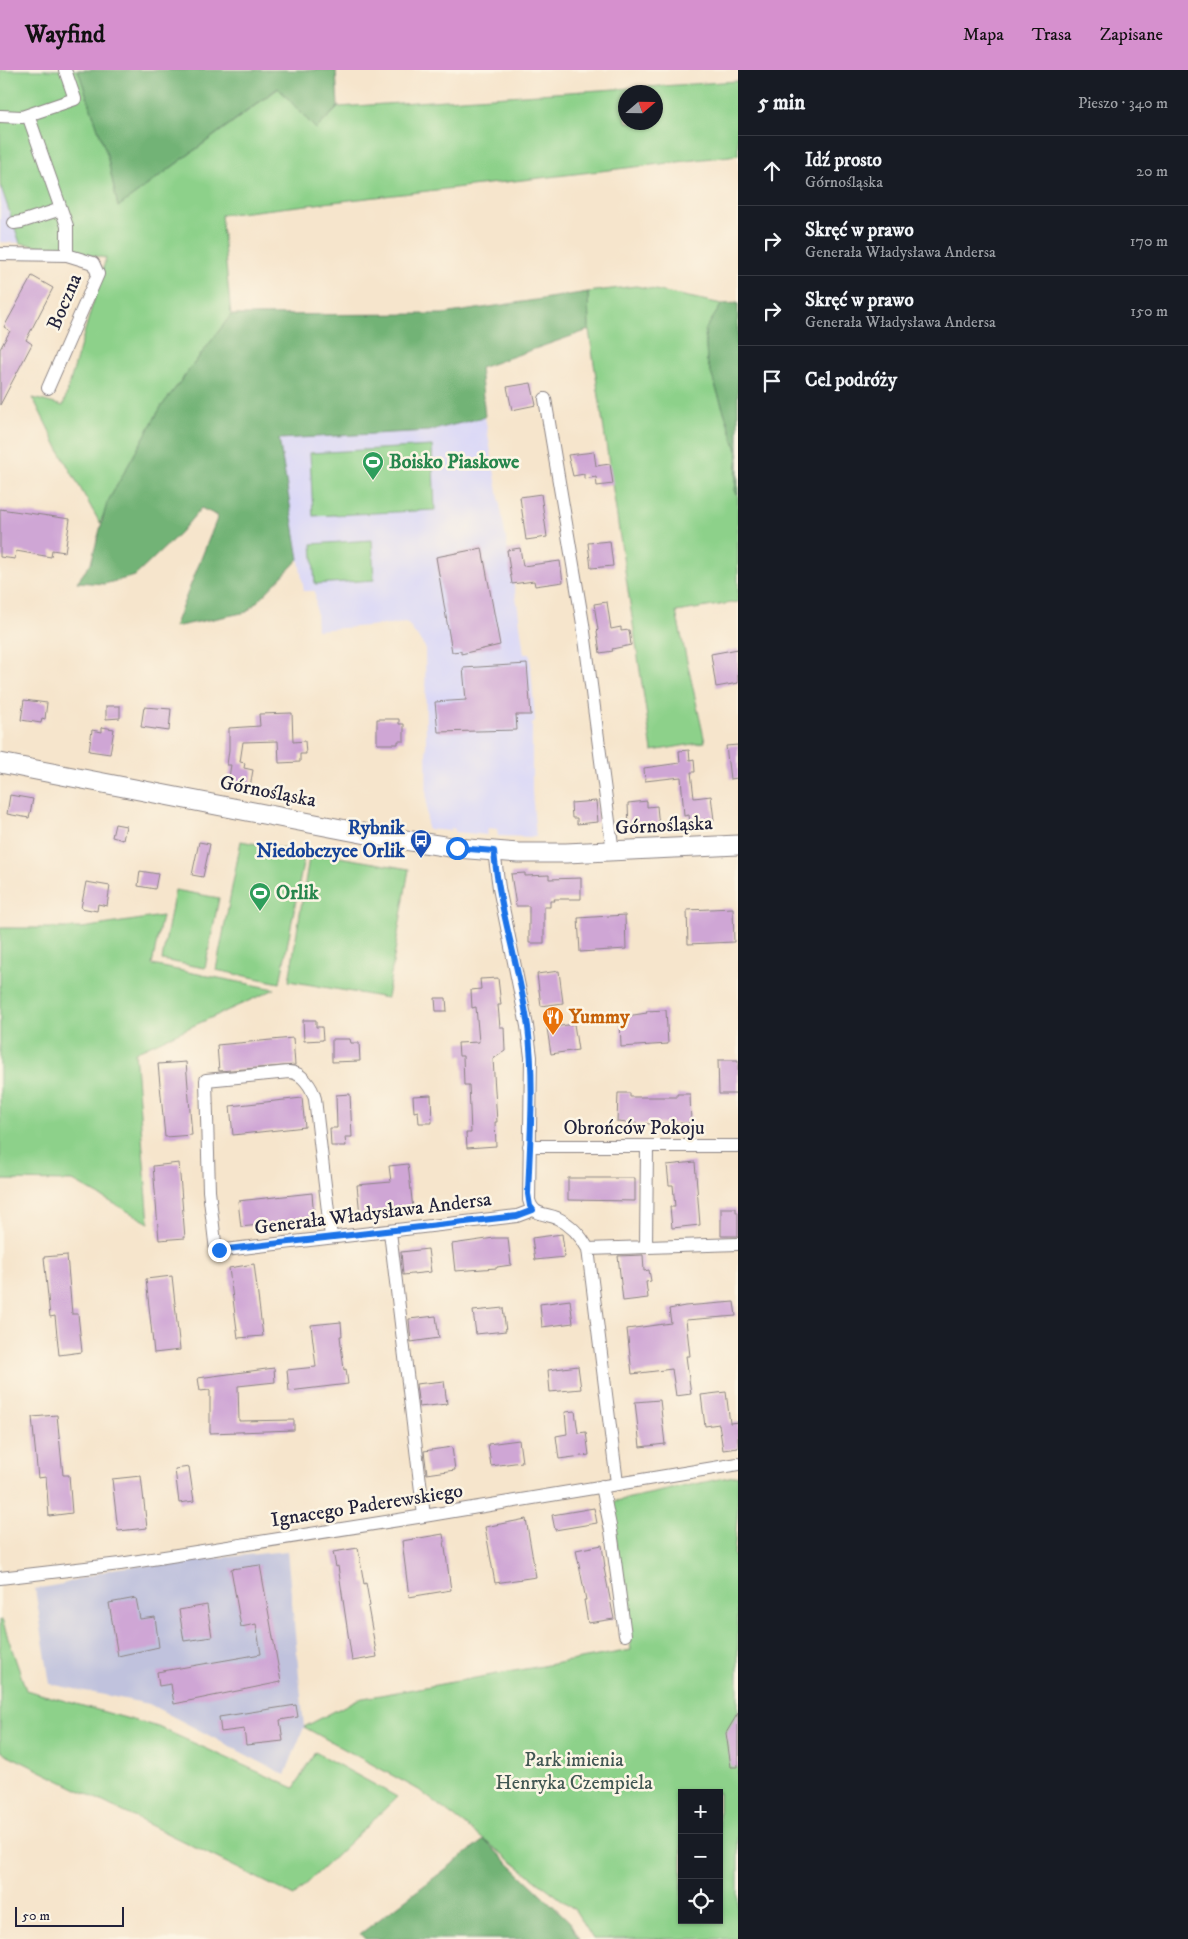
<!DOCTYPE html>
<html lang="pl">
<meta charset="utf-8">
<style>
:root{--surface:#171b24;--page:#20242c;--text:#f1f3f6;--muted:#9ea1a6;--line:#363941;--accent:#d690ce}
body{margin:0;font-family:"IM FELL DW Pica",serif;background:var(--page);color:var(--text)}
.controls{position:absolute;right:15px;bottom:15px;display:grid;overflow:hidden;border-radius:0px;box-shadow:0 1px 4px #0004}
.controls button{width:45px;height:45px;display:grid;place-items:center;padding:0;border:0;border-bottom:1px solid var(--line);background:var(--surface);color:var(--text);font:25px sans-serif}
.compass{position:absolute;left:618px;top:15px;width:45px;height:45px;border-radius:50%;background:var(--surface);box-shadow:0 1px 4px #0004;rotate:70deg}
.scale{position:absolute;left:15px;bottom:12px;width:109px;box-sizing:border-box;padding-left:5px;border:2px solid #22223b;border-top:0;font-size:14px;line-height:18px;white-space:nowrap;color:#22223b;-webkit-text-stroke:4px #fcf5e5;paint-order:stroke}
.stop{position:absolute;width:15px;height:15px;margin:-11px;border:4px solid #1a73e8;border-radius:50%;background:#fff}
.stop.end{background:#1a73e8;border-color:#fff;box-shadow:0 1px 5px #0008}
.list{margin:0;padding:0;list-style:none}
h2{display:flex;justify-content:space-between;align-items:center;height:65px;margin:0;padding:0 20px;font-size:21px}
h2 small{font-size:16px;font-weight:400;color:var(--muted)}
.list li{display:grid;grid-template-columns:32px 1fr auto;gap:15px;align-items:center;box-sizing:border-box;height:70px;padding:0 20px;border-top:1px solid var(--line)}
.list b{display:block;font-size:19px;white-space:nowrap}
.list p{margin:0;font-size:16px;white-space:nowrap;color:var(--muted)}
.list em{font-size:16px;font-style:normal;color:var(--muted)}
.icon{flex:none;width:28px;height:28px;fill:none;stroke:currentColor;stroke-width:2;stroke-linecap:round;stroke-linejoin:round}
.map{position:relative;flex:none;width:738px;height:1869px;overflow:hidden}
header{display:flex;align-items:center;gap:30px;box-sizing:border-box;height:70px;padding:0 25px;background:var(--accent);color:#111}
header strong{font-size:24px}
nav{display:flex;gap:28px;margin-inline-start:auto;font-size:18px}
main{display:flex}
aside{flex:1;background:var(--surface)}
.map>svg:first-child{display:block}
.built{fill:#d9d7f8}
.industrial{fill:#c0c2dd}
.green{fill:#8dd18a;stroke:#587a62;fill-rule:evenodd}
.forest{fill:#72b376;stroke:#4a6a58}
.building{fill:#cfa6d5}
.lines{fill:none;stroke-linecap:round;stroke-linejoin:round}
.street-casing{stroke:#8c8484;stroke-width:14}
.secondary-casing{stroke:#8c8484;stroke-width:21}
.street{stroke:#fff;stroke-width:12}
.secondary{stroke:#fff;stroke-width:19}
.route{stroke:#1a73e8;stroke-width:6}
.labels{text-anchor:middle;dominant-baseline:central;stroke-width:5;stroke-linejoin:round;paint-order:stroke}
.street-label{font-size:20px;fill:#22223b;stroke:#fcf5e5}
.leisure-label{font-size:20px;font-weight:bold;fill:#27864d;stroke:#fcf5e5;text-anchor:start}
.transit-label{font-size:20px;font-weight:bold;fill:#164399;stroke:#fcf5e5;text-anchor:end}
.food-label{font-size:20px;font-weight:bold;fill:#c56008;stroke:#fcf5e5;text-anchor:start}
.park-label{font-size:20px;fill:#425753;stroke:#fcf5e5}
</style>
<header>
<strong>Wayfind</strong>
<nav><a>Mapa</a><a>Trasa</a><a>Zapisane</a></nav>
</header>
<main>
<div class="map">
<svg width="738" height="1869" viewBox="0 0 738 1869">
<rect width="100%" height="100%" fill="#fcf5e5"/>
<filter id="ink" filterUnits="userSpaceOnUse"><feTurbulence type="fractalNoise" baseFrequency=".02" numOctaves="2"/><feDisplacementMap in="SourceGraphic" scale="10" xChannelSelector="R" yChannelSelector="G"/><feConvolveMatrix kernelMatrix="1 2 1 2 8 2 1 2 1" color-interpolation-filters="sRGB"/></filter>
<filter id="wash" filterUnits="userSpaceOnUse"><feTurbulence type="fractalNoise" baseFrequency=".0096" numOctaves="4" result="noise"/><feDisplacementMap in="SourceGraphic" scale="20" xChannelSelector="R" yChannelSelector="G"/><feGaussianBlur stdDeviation="1.12" result="paint"/><feColorMatrix in="noise" values="0 0 0 0 0 0 0 0 0 0 0 0 0 0 0 0 0 1.4 0 .05"/><feComposite in="paint" operator="in"/></filter>
<g filter="url(#wash)">
<rect width="100%" height="100%" fill="#f6e5cc"/>
<!-- built -->
<path class="built" d="M0,113L20,173L0,172Z
M485,347L518,539L524,584H530L535,652L532,654V722L536,767L498,766L497,759L488,758L487,765L455,762V759L451,758L450,761L427,759L425,577L407,553L317,560L315,521H304L279,368L429,361Z"/>
<!-- industrial -->
<path class="industrial" d="M287,1481L304,1657L285,1705L149,1634L50,1614L35,1519L63,1514L112,1499L125,1497Z"/>
<!-- green -->
<path class="green" d="M0,0H78L107,85L118,137L279,18L316,59L339,37L738,11V85L221,145L231,245L161,337L111,426L100,453L61,384L33,328L63,336L106,188L20,173L0,114ZM626,22H656V52H626Z
M636,216L722,234L705,261L707,291L738,383L735,422L738,424V532L676,542L705,672L652,681L589,260L588,222Z
M432,376L435,440L313,446L310,383Z
M372,470L374,510L315,514L312,474Z
M241,771L305,783L280,913L216,900Z
M310,782L409,799L387,928L289,911Z
M175,820L219,828L205,898L162,890Z
M162,846L152,895L275,919L135,982L149,1153L73,1111L0,1110V858H82Z
M738,1405V1438L734,1486L738,1489V1869H593L575,1840L419,1720L304,1657L358,1629L631,1580L611,1432ZM682,1723H719V1850H682Z
M0,1550H2L26,1620L158,1657L294,1718L315,1682L397,1727L294,1826L0,1681Z"/>
<!-- forest -->
<path class="forest" d="M78,0H336L338,37L316,59L278,18L118,137L107,85Z
M588,222L589,260L480,298L485,347L429,361L279,369L299,489L247,542L174,557L218,446L201,438L180,463L135,506L104,514L77,512L91,493L107,433L161,337L231,245L443,244Z
M738,233V424L735,422L738,383L707,291L705,260L722,234Z
M484,1770L569,1851L579,1869H365L360,1864Z"/>
<g id="blocks">
<!-- building -->
<path class="building" d="M32,206L53,218L26,270L32,274L0,335V279L10,261L4,257Z
M531,313L536,335L512,340L507,317Z
M594,382L596,396L610,394L613,414L597,416L596,407L584,409V404L573,406L568,385Z
M541,424L547,467L526,470L520,427Z
M0,439L70,449L65,482L52,480L51,487L16,481L15,489L0,487Z
M610,471L613,496L591,498L588,473Z
M482,478L500,575L461,584V581L452,582L436,487Z
M520,478L523,496L560,491L563,512L535,516L534,511L512,514L507,480Z
M607,532L611,559L621,557V561L629,560L631,575L612,579L613,581L600,583L597,561L598,560L594,534Z
M738,579V613L716,617L711,584Z
M527,594L531,645H516L517,660L438,662L435,632L466,630L463,598Z
M24,630L47,633L45,649L42,648L41,653L21,650Z
M106,636H120V648L106,649Z
M144,637L171,639L169,661L141,657Z
M292,643L293,672L305,671L306,684H300V692L279,693L278,671L243,672L240,692L245,693L244,698L253,700L250,717L228,713L231,695H227L229,680V658L260,656L259,644Z
M377,649H399V654H404V671H398V674H377Z
M102,657L114,659L110,684L89,681L92,660L102,662Z
M738,675V708L730,709L726,676Z
M689,680L690,690L694,689L695,702H691L694,728L711,726L714,750L690,752L689,745L684,746L681,707L645,711L644,698L680,693L679,681Z
M10,725L33,729L29,748L7,744Z
M596,731L598,752L577,754V748H572L571,733Z
M647,731V737L657,736L659,757L629,759L628,733Z
M115,754L126,756L123,770L112,767Z
M199,772L210,774L203,807L192,805Z
M140,801L158,804L155,819L138,816Z
M525,803V806L549,805V809L581,808V829H554L555,831H550V837H544V873H529V836H516L511,804Z
M86,812L110,816L107,836L98,834L97,841L81,838Z
M733,838L734,872L688,874L687,840Z
M625,845L626,879L580,882L578,848Z
M559,901L563,933L541,936L537,904Z
M498,908L501,935H498L500,957H504L505,981L493,989L497,1052H495L496,1076L467,1078L466,1063H471L469,1015H464L463,986H459L458,973L479,972L476,937L472,938L471,920L481,919L480,909Z
M435,928H446L447,941H436Z
M666,940L668,974L621,977L620,947L647,943L646,941Z
M303,950H316V957H322L323,970L304,971Z
M574,954L578,980L551,984L547,958Z
M293,968L295,995L219,1001L217,975Z
M332,969H350L351,973H359L360,991L332,992Z
M718,990H738V1024H719Z
M186,992L192,1065L165,1067L158,994Z
M618,1023H630V1027H677V1024H690L691,1053L640,1054L617,1052Z
M350,1024L352,1067H345L346,1076H331L330,1058H337L336,1025Z
M431,1025L432,1053H419L418,1041L414,1042L413,1026Z
M302,1028L305,1057L233,1065L230,1036Z
M695,1092L700,1155L672,1158L670,1137H675L673,1115H669L667,1095Z
M179,1093L185,1168L159,1170L153,1096Z
M408,1094L413,1139L360,1145L357,1115L391,1112L389,1096Z
M568,1108H635V1131L568,1130Z
M312,1123L314,1149L241,1157L238,1131Z
M721,1138H736V1142H738V1166H721Z
M562,1164L565,1187L535,1190L532,1168Z
M494,1168H508L511,1195L497,1197V1198L455,1201L452,1174Z
M428,1179L431,1202L403,1205L401,1182Z
M67,1185L72,1244H78L82,1282L59,1285L55,1246L50,1247L44,1187Z
M643,1185L644,1201L649,1200L651,1211L646,1212L648,1228L623,1231L618,1186Z
M254,1194L263,1266L238,1268L229,1198Z
M172,1206L180,1280L154,1283L146,1209Z
M570,1230L573,1253L542,1257L540,1234Z
M734,1232L736,1246L686,1250L690,1286H686L691,1324L676,1326L672,1299L632,1304L627,1259L671,1253L669,1239L685,1236Z
M503,1238L506,1261L476,1264L473,1241Z
M436,1246L439,1268L411,1272L409,1249Z
M341,1252L342,1266H340L344,1300L346,1299L348,1314L289,1321L287,1300L316,1297L311,1255Z
M578,1296L581,1319L550,1322L548,1300Z
M274,1298L275,1312L238,1316L239,1351L294,1350V1360L210,1363V1320L200,1321L198,1308Z
M444,1311L447,1334L419,1337L416,1314Z
M726,1322L730,1353L738,1352V1378L723,1380L719,1354L705,1356L701,1325Z
M660,1330L665,1374L640,1377L635,1332Z
M575,1341L578,1363L586,1362L589,1385L559,1389L556,1366L567,1364L565,1342Z
M57,1345L63,1405H69L72,1443L49,1446L46,1407L38,1408L32,1347Z
M519,1370L522,1392L491,1396L488,1374Z
M452,1377L455,1400L427,1404L424,1381Z
M189,1397L194,1431L179,1433L175,1399Z
M141,1406L147,1458L118,1461L112,1409Z
M594,1438L597,1453L555,1460L552,1445Z
M526,1449L536,1507L495,1513L485,1457Z
M443,1464L451,1520L409,1527L402,1471Z
M602,1475L605,1497L604,1498L614,1549L588,1553L584,1530H586L576,1480Z
M358,1478L364,1514L366,1513L370,1536L368,1537L377,1587L352,1591L338,1496L336,1497L333,1482Z
M260,1495L281,1612L174,1634L171,1614L159,1616L157,1602L261,1584L256,1554L241,1557L231,1499Z
M136,1528L140,1549L155,1547L159,1577L118,1586L109,1533Z
M207,1535L212,1567L184,1571L179,1540Z
M296,1635L298,1647L280,1650L283,1671L246,1675L244,1659L221,1662L219,1647Z
M738,1643V1697H731L726,1663Z"/>
</g>
</g>
<g filter="url(#ink)">
<use href="#blocks" fill-opacity="0" stroke="#8c8484" stroke-width="1"/>
<g class="lines">
<!-- street casing -->
<g class="street-casing">
<path id="street" d="M28,45L67,156V185
M0,46L22,47L75,29L65,0
M14,153L21,152L61,139
M0,184L67,185L93,193L98,204L48,318
M545,329L583,554L613,782
M494,781L499,818L527,956L531,987L529,1130C533,1146 545,1143 557,1148C572,1155 581,1166 588,1179L617,1413
M529,1076H738
M390,1162L424,1446
M331,1167L315,1029C312,1017 302,1002 289,1002L206,1010L209,1121L216,1181L517,1146L533,1140
M646,1176L647,1076
M588,1179L738,1174
M602,1416L611,1461L625,1565
M0,1508L120,1494L424,1446L738,1394"/>
</g>
<!-- secondary casing -->
<g class="secondary-casing">
<path id="secondary" d="M0,693L372,765L457,778L518,783H566L738,775"/>
</g>
<!-- street -->
<use href="#street" class="street"/>
<!-- secondary -->
<use href="#secondary" class="secondary"/>
</g>
</g>
<g class="lines" filter="url(#ink)">
<!-- route -->
<path class="route" d="M219,1180L517,1146L533,1140L530,1136L528,1124C530,1069 535,1012 528,957C520,898 499,841 494,781L457,778"/>
</g>
<!-- icons -->
<defs>
<g id="stadium-pin" transform="scale(1.125)"><path d="M0 17L-7.5 6A9.5 9.5 0 1 1 7.5 6Z" fill="#2e9e5b" stroke="#fcf5e5"/><path d="M0-5a6.5 5 0 1 0 0 10a6.5 5 0 1 0 0-10ZM-3.5-1.8h7v3.6h-7Z" fill="#fff"/></g>
<g id="bus-pin" transform="scale(1.125)"><path d="M0 17L-7.5 6A9.5 9.5 0 1 1 7.5 6Z" fill="#1a4fb4" stroke="#fcf5e5"/><path d="M-5-6H5V4H4V6H2V4H-2V6H-4V4H-5ZM-3.5-4V0h7V-4ZM-3.5 1.2v1.5H-2V1.2ZM2 1.2v1.5H3.5V1.2Z" fill="#fff"/></g>
<g id="restaurant-pin" transform="scale(1.125)"><path d="M0 17L-7.5 6A9.5 9.5 0 1 1 7.5 6Z" fill="#e8710a" stroke="#fcf5e5"/><path d="M-5-6h1v4h1v-4h1v4h1v-4h1v5L-1.5 .5V6h-2V.5L-5-1ZM5-6V6H3V1.5H1.5Q1.5-4 5-6Z" fill="#fff"/></g>
</defs>
<g fill-rule="evenodd">
<use href="#stadium-pin" x="373" y="392"/>
<use href="#bus-pin" x="421" y="770"/>
<use href="#stadium-pin" x="260" y="823"/>
<use href="#restaurant-pin" x="553" y="947"/>
</g>
<g class="labels">
<!-- street labels -->
<g class="street-label">
<text transform="translate(65 232) rotate(-67)">Boczna</text>
<text transform="translate(268 722) rotate(11)">Górnośląska</text>
<text transform="translate(664 756) rotate(-3)">Górnośląska</text>
<text x="634" y="1058">Obrońców Pokoju</text>
<text transform="translate(373 1144) rotate(-7)">Generała Władysława Andersa</text>
<text transform="translate(367 1436) rotate(-9)">Ignacego Paderewskiego</text>
</g>
<!-- leisure labels -->
<g class="leisure-label">
<text x="389" y="392">Boisko Piaskowe</text>
<text x="276" y="823">Orlik</text>
</g>
<!-- transit labels -->
<g class="transit-label">
<text x="405" y="758">Rybnik<tspan x="405" dy="23">Niedobczyce Orlik</tspan></text>
</g>
<!-- food labels -->
<g class="food-label">
<text x="569" y="947">Yummy</text>
</g>
<!-- park labels -->
<g class="park-label">
<text x="574" y="1690">Park imienia<tspan x="574" dy="23">Henryka Czempiela</tspan></text>
</g>
</g>
</svg>
<div class="controls">
<button>+</button>
<button>−</button>
<button><svg class="icon" aria-label="locate" viewBox="0 0 24 24"><circle cx="12" cy="12" r="6"/><path d="M12 2v4M12 18v4M2 12h4M18 12h4"/></svg></button>
</div>
<svg class="compass" viewBox="-18 -18 36 36"><path d="M0-13l5 13h-10z" fill="#e53935"/><path d="M0 13l5-13h-10z" fill="#9ea1a6"/></svg>
<div class="scale">50 m</div>
<div class="stop" style="left:457px;top:778px"></div>
<div class="stop end" style="left:219px;top:1180px"></div>
</div>
<aside>
<h2>5 min<small>Pieszo · 340 m</small></h2>
<ul class="list">
<li><svg class="icon" aria-label="ahead" viewBox="0 0 24 24"><path d="M12 20V5M6 11l6-6 6 6"/></svg><div><b>Idź prosto</b><p>Górnośląska</p></div><em>20 m</em></li>
<li><svg class="icon" aria-label="right" viewBox="0 0 24 24"><path d="M7 20v-9h11M14 6l5 5-5 5"/></svg><div><b>Skręć w prawo</b><p>Generała Władysława Andersa</p></div><em>170 m</em></li>
<li><svg class="icon" aria-label="right" viewBox="0 0 24 24"><path d="M7 20v-9h11M14 6l5 5-5 5"/></svg><div><b>Skręć w prawo</b><p>Generała Władysława Andersa</p></div><em>150 m</em></li>
<li><svg class="icon" aria-label="arrive" viewBox="0 0 24 24"><path d="M6 21V4h12l-3 4 3 4H6"/></svg><div><b>Cel podróży</b></div></li>
</ul>
</aside>
</main>
